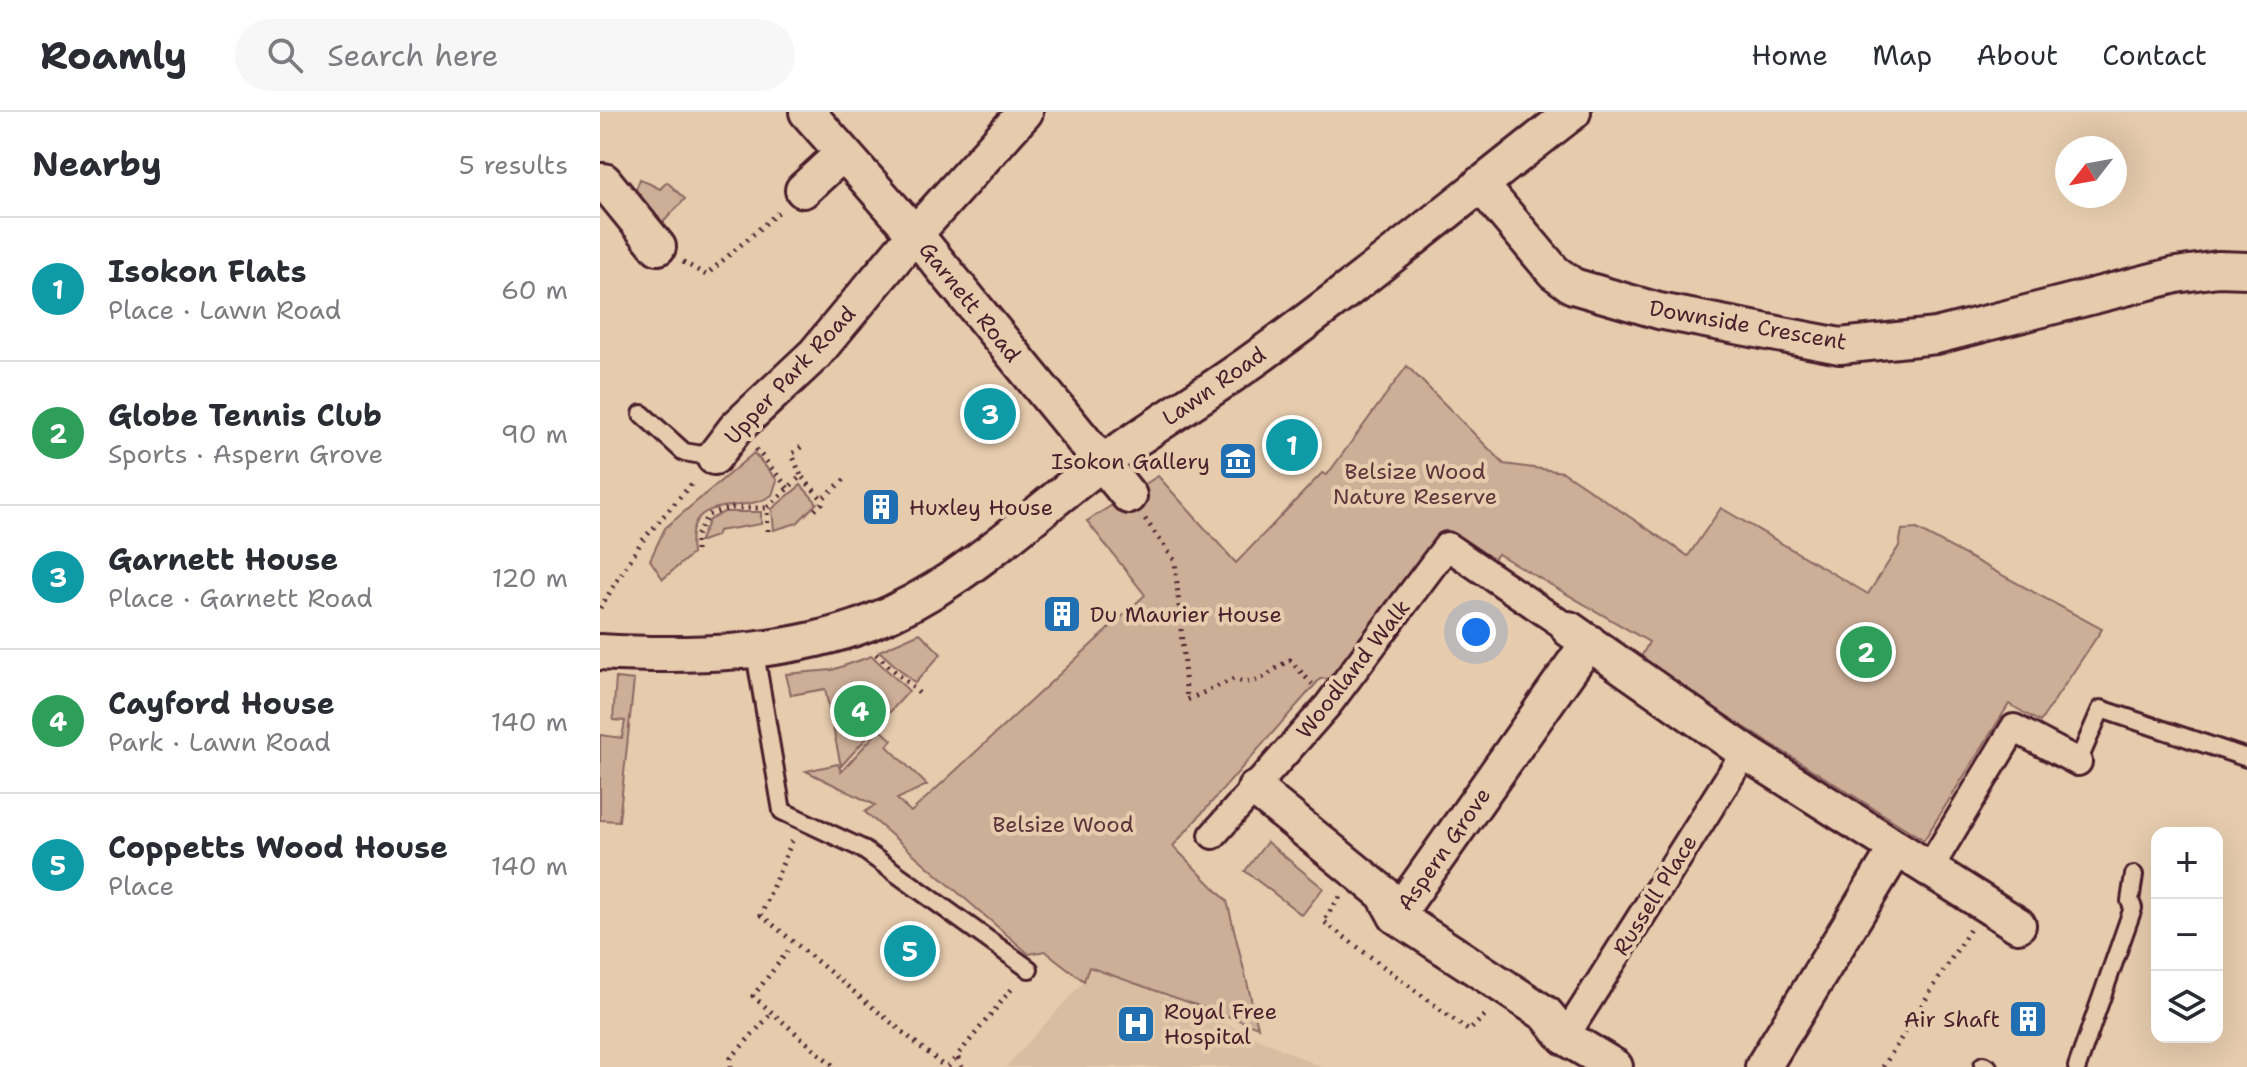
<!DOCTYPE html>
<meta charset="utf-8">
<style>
:root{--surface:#fff;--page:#f7f7f7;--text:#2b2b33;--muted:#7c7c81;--line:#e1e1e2;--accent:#1f6fb2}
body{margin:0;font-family:"Shantell Sans",sans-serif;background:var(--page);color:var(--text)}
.controls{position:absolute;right:24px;bottom:24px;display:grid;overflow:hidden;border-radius:16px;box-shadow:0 8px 32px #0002}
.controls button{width:72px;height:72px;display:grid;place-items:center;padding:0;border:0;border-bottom:2px solid var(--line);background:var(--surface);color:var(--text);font:40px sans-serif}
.compass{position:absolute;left:1455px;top:24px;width:72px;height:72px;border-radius:50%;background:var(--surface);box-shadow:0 8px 32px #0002;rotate:239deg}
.you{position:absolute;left:876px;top:520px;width:28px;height:28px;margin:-20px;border:6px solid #fff;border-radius:50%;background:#1a73e8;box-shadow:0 0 0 12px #1a73e833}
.badge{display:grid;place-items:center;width:52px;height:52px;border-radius:50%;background:var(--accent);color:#fff;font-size:26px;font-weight:700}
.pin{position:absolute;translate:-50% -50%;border:4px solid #fff;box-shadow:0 2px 8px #0006}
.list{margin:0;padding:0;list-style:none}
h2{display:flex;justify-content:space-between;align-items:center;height:104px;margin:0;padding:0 32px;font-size:34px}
h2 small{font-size:26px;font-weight:400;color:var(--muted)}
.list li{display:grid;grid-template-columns:52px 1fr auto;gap:24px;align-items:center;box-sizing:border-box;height:144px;padding:0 32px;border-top:2px solid var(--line)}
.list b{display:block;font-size:30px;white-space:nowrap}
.list p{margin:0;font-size:26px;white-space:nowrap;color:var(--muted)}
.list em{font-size:26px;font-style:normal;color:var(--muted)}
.icon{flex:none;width:44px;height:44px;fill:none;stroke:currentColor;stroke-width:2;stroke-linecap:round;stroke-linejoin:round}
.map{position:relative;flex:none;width:1647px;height:955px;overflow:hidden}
header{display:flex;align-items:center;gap:48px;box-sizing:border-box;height:112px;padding:0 40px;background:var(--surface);border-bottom:2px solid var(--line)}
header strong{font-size:38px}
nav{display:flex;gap:44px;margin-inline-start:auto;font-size:28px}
.search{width:560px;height:72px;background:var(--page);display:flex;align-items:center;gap:20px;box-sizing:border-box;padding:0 28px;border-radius:44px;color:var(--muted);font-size:30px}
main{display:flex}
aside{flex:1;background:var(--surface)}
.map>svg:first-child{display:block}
.built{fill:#d9bda2}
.green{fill:#cdaf98;stroke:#8c6762;stroke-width:2}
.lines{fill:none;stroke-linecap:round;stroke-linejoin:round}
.service-casing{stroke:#4a1f2b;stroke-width:22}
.pedestrian-casing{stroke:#4a1f2b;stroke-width:32}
.minor-casing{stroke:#4a1f2b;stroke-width:40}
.path{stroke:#4a1f2b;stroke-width:5;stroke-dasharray:2 6;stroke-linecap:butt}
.service{stroke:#e6cbad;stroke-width:16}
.pedestrian{stroke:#e6cbad;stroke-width:26}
.minor{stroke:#e6cbad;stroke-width:34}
.labels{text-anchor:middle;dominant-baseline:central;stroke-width:8;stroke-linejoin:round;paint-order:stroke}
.street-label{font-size:22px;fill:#4a1f2b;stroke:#e6cbad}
.poi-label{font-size:22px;fill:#4a1f2b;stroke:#e6cbad;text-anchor:start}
.park-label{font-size:22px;fill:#5e353b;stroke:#e6cbad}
</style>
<header>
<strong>Roamly</strong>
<div class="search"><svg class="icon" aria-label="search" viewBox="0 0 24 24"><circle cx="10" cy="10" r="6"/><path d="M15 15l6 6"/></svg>Search here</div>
<nav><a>Home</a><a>Map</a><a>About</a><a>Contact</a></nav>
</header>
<main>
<aside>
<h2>Nearby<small>5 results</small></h2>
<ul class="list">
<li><span class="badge" style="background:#0f9aa8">1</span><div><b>Isokon Flats</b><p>Place · Lawn Road</p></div><em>60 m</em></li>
<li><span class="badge" style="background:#2e9e5b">2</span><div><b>Globe Tennis Club</b><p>Sports · Aspern Grove</p></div><em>90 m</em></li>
<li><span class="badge" style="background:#0f9aa8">3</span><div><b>Garnett House</b><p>Place · Garnett Road</p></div><em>120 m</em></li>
<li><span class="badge" style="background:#2e9e5b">4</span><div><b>Cayford House</b><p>Park · Lawn Road</p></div><em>140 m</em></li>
<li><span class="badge" style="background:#0f9aa8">5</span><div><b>Coppetts Wood House</b><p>Place</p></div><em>140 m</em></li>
</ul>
</aside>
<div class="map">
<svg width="1647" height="955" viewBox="0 0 1647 955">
<rect width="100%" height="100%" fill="#e6cbad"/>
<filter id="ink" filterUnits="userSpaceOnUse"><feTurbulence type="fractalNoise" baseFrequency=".0125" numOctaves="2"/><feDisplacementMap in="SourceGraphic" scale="16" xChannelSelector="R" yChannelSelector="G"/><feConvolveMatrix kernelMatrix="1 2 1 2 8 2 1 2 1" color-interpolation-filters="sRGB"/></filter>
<g filter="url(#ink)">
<!-- built -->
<path class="built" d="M489,854L505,857L721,955H406L484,869Z"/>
<!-- green -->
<path class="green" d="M40,67L60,77L67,70L85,87L54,120L32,88Z
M807,254L904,352L963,360L1088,444L1121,396L1268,482L1299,434L1302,418L1317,417L1502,517L1440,610L1409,592L1324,728L1039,549L1049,530L898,442L893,448L864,430L735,566L720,567L573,734L627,789L658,915L489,855L484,869L445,839L429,842L265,700L275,693L206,659L238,652L241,660L280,617L292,628L287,634L327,673L297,687L311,700L545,483L487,409L558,364L636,451L722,361L727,363Z
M154,341L177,368L172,383C141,405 84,376 92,442L63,467L50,448L65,416Z
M201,373L217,391L197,411L174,418L172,397Z
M124,400H161V412L118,419L116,424L99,430L109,408Z
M320,521L341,542L315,571L279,539Z
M272,544L309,579L241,654L225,577L191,583L186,562L232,558Z
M16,566L34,568L19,709L0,708V623L22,626L25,609L13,608Z
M667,730L723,776L702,803L645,759Z"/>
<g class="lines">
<!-- service casing -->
<g class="service-casing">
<path id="service" d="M42,302L84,340L114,345
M154,535L182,699L261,736L429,857
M1478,650L1501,597L1647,646
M1383,953L1388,955
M1477,955L1533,796L1530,789L1534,763"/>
</g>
<!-- pedestrian casing -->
<g class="pedestrian-casing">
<path id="pedestrian" d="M613,723L728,593L847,434L969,517
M1329,757L1414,616L1478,650
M965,925L1145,640"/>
</g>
<!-- minor casing -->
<g class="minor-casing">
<path id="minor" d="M207,0L315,122L529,384
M0,69H4L58,135
M880,72L954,160L973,174L1059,199L1240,234L1336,224L1576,163L1618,157L1647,158
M203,78L242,42
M114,345L136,316L215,242L315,122L425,0
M969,517L1145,640L1418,813
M0,540C88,545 186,543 269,511C362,474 424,408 502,351C550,316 600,286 648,252C759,173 865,84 973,0
M655,677L784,782L796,804L946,902L965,925L1015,955
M796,804L989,530
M1163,955L1296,737"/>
</g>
<!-- path -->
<path class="path" d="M83,150L106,163L181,98
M201,335L192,342L201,364
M156,337L188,376
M215,398L222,391V387
M545,407L575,449L587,588L634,567C659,577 670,558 690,548L712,572
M168,419L167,396L201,364L222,387L245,367
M96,439V424L108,403L129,396H167
M0,496L42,429L94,369
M276,542L322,584
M192,729L161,803L345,955
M740,785L723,809L869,919L888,900
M188,839L153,884L235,955
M131,955V946L172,901
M348,955L357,944
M362,955L357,944L415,873
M1283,955L1370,817"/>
<!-- service -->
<use href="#service" class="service"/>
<!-- pedestrian -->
<use href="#pedestrian" class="pedestrian"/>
<!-- minor -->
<use href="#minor" class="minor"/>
</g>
</g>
<!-- icons -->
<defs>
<g id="museum-square" transform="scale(2)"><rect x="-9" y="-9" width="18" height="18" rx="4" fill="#1f6fb2" stroke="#e6cbad"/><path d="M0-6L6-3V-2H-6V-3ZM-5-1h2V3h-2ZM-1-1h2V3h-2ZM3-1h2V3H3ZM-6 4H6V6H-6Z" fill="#fff"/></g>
<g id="building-square" transform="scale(2)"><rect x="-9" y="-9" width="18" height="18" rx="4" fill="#1f6fb2" stroke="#e6cbad"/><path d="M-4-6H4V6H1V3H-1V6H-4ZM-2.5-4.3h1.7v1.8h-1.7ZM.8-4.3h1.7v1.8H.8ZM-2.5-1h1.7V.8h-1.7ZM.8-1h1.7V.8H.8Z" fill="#fff"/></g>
<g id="hospital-square" transform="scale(2)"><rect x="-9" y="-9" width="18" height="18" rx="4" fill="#1f6fb2" stroke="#e6cbad"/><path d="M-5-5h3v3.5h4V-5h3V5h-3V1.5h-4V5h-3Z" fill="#fff"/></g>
</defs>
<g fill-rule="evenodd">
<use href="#museum-square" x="638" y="349"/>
<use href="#building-square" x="281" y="395"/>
<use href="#building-square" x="462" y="502"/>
<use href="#building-square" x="1428" y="907"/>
<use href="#hospital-square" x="536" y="912"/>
</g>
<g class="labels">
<!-- street labels -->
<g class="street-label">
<text transform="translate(370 190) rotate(51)">Garnett Road</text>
<text transform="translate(1148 213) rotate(10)">Downside Crescent</text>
<text transform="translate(190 263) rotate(-47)">Upper Park Road</text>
<text transform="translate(614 274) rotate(-35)">Lawn Road</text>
<text transform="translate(753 557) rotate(-52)">Woodland Walk</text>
<text transform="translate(844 737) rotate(-55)">Aspern Grove</text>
<text transform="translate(1055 783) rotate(-58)">Russell Place</text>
</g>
<!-- poi labels -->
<g class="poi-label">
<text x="610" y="349" text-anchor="end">Isokon Gallery</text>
<text x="309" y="395">Huxley House</text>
<text x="490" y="502">Du Maurier House</text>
<text x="564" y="899">Royal Free<tspan x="564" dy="25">Hospital</tspan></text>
<text x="1400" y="907" text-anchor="end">Air Shaft</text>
</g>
<!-- park labels -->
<g class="park-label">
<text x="815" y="359">Belsize Wood<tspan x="815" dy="25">Nature Reserve</tspan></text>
<text x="463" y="712">Belsize Wood</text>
</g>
</g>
</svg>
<div class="controls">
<button>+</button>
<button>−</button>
<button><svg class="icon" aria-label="layers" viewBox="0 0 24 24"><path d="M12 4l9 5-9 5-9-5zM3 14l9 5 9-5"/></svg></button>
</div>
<svg class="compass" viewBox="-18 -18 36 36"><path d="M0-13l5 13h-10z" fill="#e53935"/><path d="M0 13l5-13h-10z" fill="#7c7c81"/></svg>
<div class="you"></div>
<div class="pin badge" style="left:692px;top:333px;background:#0f9aa8">1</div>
<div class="pin badge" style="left:1266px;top:540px;background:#2e9e5b">2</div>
<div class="pin badge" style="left:390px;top:302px;background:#0f9aa8">3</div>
<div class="pin badge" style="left:260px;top:599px;background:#2e9e5b">4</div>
<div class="pin badge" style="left:310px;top:839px;background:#0f9aa8">5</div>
</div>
</main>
